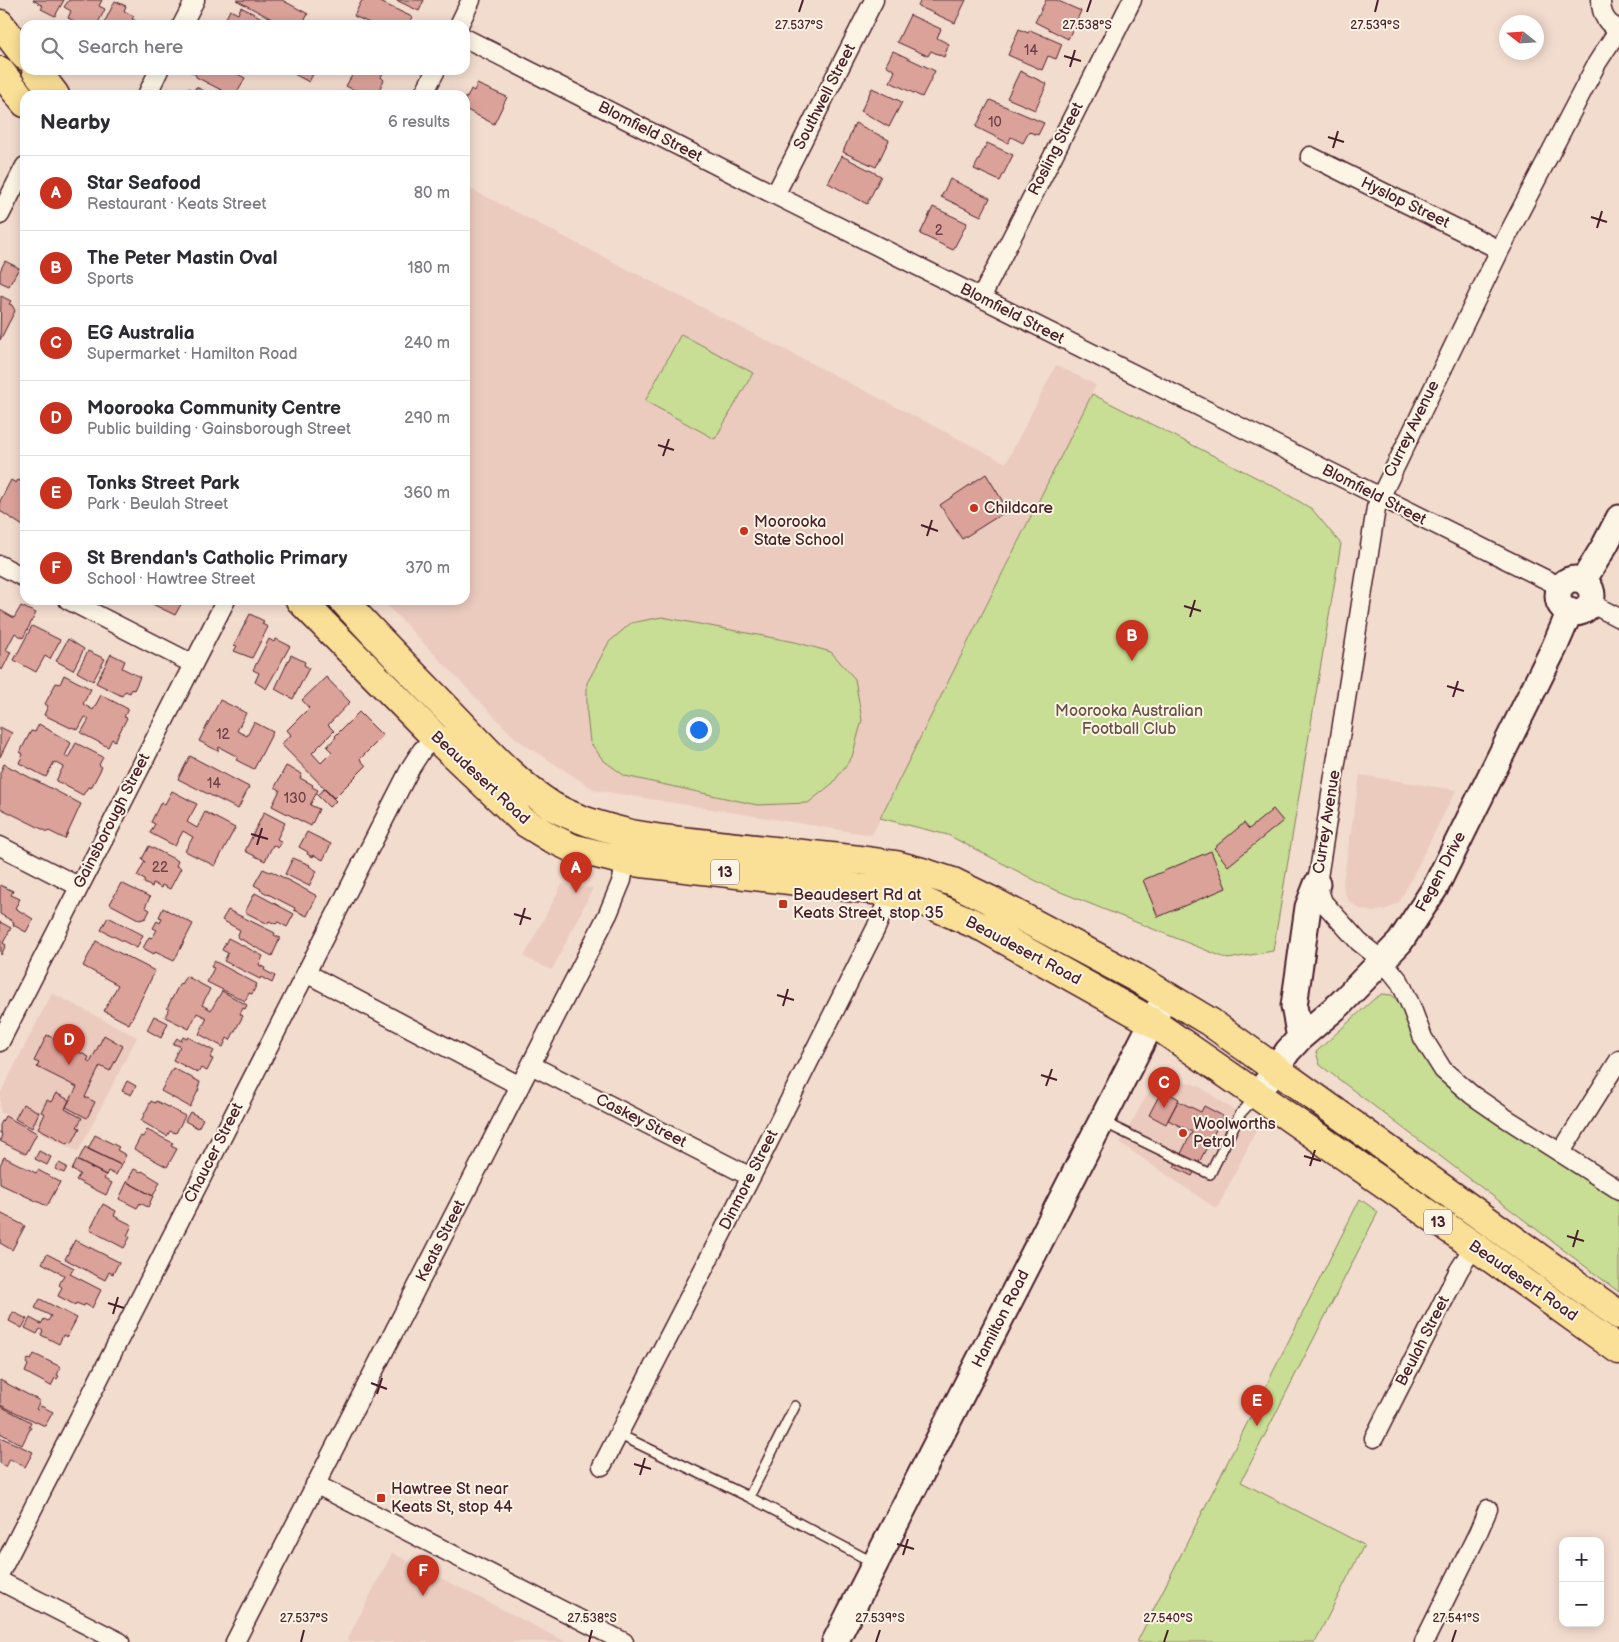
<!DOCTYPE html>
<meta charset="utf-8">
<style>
:root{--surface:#fff;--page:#f2f2f3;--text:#2b2b33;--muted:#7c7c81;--line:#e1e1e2;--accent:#c8321e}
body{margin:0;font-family:"Balsamiq Sans",sans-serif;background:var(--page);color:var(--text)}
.controls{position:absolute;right:15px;bottom:15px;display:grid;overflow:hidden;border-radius:10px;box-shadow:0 2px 12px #0003}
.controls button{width:45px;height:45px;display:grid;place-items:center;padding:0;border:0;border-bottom:1px solid var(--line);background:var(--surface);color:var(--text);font:25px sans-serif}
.compass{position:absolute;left:1499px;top:15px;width:45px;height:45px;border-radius:50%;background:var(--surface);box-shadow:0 2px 12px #0003;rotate:287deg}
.you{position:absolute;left:698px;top:729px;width:18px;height:18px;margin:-12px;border:4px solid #fff;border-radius:50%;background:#1a73e8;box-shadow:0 0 0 8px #1a73e833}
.badge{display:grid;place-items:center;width:32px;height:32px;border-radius:50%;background:var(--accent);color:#fff;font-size:16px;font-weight:700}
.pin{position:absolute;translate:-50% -41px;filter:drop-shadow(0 1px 2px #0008)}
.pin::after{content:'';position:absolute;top:26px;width:18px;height:15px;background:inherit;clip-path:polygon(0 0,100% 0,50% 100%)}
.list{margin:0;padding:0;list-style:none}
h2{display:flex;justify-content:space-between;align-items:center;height:65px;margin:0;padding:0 20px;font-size:21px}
h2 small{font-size:16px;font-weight:400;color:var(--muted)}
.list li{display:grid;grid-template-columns:32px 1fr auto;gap:15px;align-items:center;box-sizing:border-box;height:75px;padding:0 20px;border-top:1px solid var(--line)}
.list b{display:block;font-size:19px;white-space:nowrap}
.list p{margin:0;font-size:16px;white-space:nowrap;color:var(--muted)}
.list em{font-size:16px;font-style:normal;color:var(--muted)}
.icon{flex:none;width:28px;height:28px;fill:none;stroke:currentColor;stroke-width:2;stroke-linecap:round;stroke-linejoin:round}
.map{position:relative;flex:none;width:1619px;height:1642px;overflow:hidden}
.search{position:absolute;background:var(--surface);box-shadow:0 2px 12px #0003;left:20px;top:20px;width:450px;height:55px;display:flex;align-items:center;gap:12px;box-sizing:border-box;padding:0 18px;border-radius:15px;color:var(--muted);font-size:19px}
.panel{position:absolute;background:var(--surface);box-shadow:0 2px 12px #0003;left:20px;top:90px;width:450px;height:515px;border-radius:15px}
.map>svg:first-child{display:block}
.built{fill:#ebcbbe}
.green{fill:#c7de94;stroke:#887e60}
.building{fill:#dba29a;stroke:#4a1f2b}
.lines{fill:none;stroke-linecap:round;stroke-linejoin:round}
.lane-casing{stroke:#4a1f2b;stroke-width:12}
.street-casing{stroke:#4a1f2b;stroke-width:21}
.secondary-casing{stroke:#4a1f2b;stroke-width:29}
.highway-casing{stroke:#4a1f2b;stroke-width:31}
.lane{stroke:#fcf5e5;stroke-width:9}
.street{stroke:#fcf5e5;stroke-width:18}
.secondary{stroke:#fcf5e5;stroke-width:25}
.highway{stroke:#fadf96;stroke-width:28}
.ticks{fill:none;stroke:#4a1f2b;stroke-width:2}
.poi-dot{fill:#c8321e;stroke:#fcf5e5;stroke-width:2}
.labels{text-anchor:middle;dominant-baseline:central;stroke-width:4;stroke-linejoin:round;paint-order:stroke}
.number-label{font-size:14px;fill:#6e4047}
.shield{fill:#fcf5e5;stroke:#7f5f63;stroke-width:1}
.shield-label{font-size:15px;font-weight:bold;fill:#4a1f2b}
.street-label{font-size:16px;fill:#4a1f2b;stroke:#fcf5e5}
.poi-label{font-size:16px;fill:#4a1f2b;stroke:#fcf5e5;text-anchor:start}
.park-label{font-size:16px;fill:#694f45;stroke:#fcf5e5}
.ticks-label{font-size:12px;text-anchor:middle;fill:#4a1f2b;stroke:#fcf5e5;stroke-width:4;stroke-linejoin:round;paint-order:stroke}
</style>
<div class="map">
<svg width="1619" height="1642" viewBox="0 0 1619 1642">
<rect width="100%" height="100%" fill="#f2dcce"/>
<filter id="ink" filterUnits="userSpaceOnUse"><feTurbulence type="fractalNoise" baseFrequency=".02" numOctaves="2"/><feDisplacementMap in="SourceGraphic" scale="10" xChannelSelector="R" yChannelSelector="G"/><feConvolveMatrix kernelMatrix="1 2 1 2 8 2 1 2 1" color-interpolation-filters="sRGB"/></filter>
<g filter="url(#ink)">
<!-- built -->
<path class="built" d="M465,186L1006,463L1056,365L1096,385L872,835L595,790L516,739L382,600H465Z
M1360,775L1456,790L1400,901L1387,909L1373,912L1360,909L1349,901L1344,892L1343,881Z
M562,884L593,888L552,970L524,957Z
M52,993L137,1037L78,1152L0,1112V1094Z
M1180,1080L1199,1086L1258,1127L1217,1209L1120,1143L1147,1095L1159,1084Z
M392,1553L566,1642H351L347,1640Z"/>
<!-- green -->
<path class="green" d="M681,334L753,373L715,439L645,401Z
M1092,394L1273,486L1312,509L1341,544L1273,951L1228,959L1048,887L948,835L880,818Z
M662,617L795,642L831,652L855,679L862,720L852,757L833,783L808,803L757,805L625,776L603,760L590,742L587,715V683L609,642L631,623Z
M1382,994L1392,995L1399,1003L1416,1043L1509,1130L1619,1201V1292L1320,1065L1316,1052L1374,999Z
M1360,1199L1378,1212L1241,1482L1364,1545L1315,1642H1137Z"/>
<!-- building -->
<path class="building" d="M33,0H64L55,16L41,9L43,6Z
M69,0H102L99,6L105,9L97,25H72L74,21L68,18L71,11L64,7Z
M236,0H282L308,14L302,25H283Z
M362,0H376L412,17L408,25H374L354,16Z
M396,0H424L419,11Z
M921,0H966L955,23L918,6Z
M1046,0H1056L1081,11L1068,39L1035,22Z
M115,1L126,6L124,11L134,16L132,19L144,25H103Z
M241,7L275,25H229L224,22L230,10L238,14Z
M910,15L941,29L937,38L949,44L944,57L931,51L928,56L897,42Z
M1019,29L1028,33L1030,30L1062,44L1056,59L1048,56L1042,70L1008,55Z
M893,51L935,71L922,97L890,82L895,71L886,65Z
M190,70H230L245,78L236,95H231L196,77V75L189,71Z
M297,70H310L314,72L309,82L294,74Z
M351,70H377L383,73L381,77L384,80L377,94L373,92L371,95H364L346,86L354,72Z
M1020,71L1047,84L1035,110L1007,98Z
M477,84L507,97L494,124L465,109V97L467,98L471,89L474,91Z
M196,87L212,95H186L189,88L194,91Z
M872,88L902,102L889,127L861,111Z
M990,100L1044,123L1038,135L1029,132L1023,143L1011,137L1008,143L976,127Z
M855,123L889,140L876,167L843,152Z
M987,143L1013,155L1000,181L974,169Z
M842,156L881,176L867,204L828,183Z
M950,179L990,198L981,216L941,197Z
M933,207L967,223L953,250L920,234Z
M5,261L19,268L9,286L0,282V271Z
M1,296L11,301L9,304L12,305L15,311L0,340Z
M986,474L1008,510L962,539L940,505Z
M11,480L16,483L18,480L25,483V522L23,526L0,511V501Z
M144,600H186L185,602L183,601L175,615Z
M21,606L36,613L23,638L15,633L6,650L11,652L2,670L0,669V610L14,618Z
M250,614L264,621L262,624L268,627L252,658L234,651L237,646L234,645Z
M32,626L60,640L50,659L45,656L36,672L14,660Z
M68,639L84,649L73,670L56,661Z
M269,639L274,642L276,639L290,646L266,689L255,682L259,673L253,670Z
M88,651L105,659L93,681L77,672Z
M111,654L125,661L122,668L140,677L134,690L132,689L130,693L125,691L122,696L96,683Z
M291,655L305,662L304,665L309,668L293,699L275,689Z
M64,675L91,689L83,704L93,710L101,695L128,709L124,717L127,718L115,741L112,739L108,747L81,733L89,719L85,717L78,730L72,727L71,728L44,715L48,706L45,704L56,683L60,684Z
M326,677L350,702L328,725L334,731L312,753L321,763L332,752L327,747L336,737L335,736L359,712L383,736L360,759L366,766L334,798L281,744L291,735L287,730L309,708L302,700Z
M220,700L246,713L237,731L247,736L254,722L273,732L254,769L236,760L238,757L219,747L218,751L199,741Z
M39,724L71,743L65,756L68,758L76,743L103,757L99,765L102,767L91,788L88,787L83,795L56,781L63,767L54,762L46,777L19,763L23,754L20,752L31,731L35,732Z
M0,727L12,733L0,757Z
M190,756L249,787L238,809L178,779Z
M4,764L81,804L65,839L49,831L48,832L0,808V773Z
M286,766L302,774L300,778L313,785L312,787L318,790L310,805L319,809L311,826L272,806L280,790L275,787Z
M324,789L336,801L329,807L317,795Z
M172,791L197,804L187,822L197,828L205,812L235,828L215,866L185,851L193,837L183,831L175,846L150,833L155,824L151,822L161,802L165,804Z
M1273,809L1283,821L1228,866L1214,848L1244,823L1249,829Z
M264,812L285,823L277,839L282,842L278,848L273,845L265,861L245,851Z
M307,832L331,844L323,860L314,855L313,857L307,854L308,852L299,847Z
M149,846L178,861L176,866L181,868L170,889L162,885L161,888L153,883L152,887L144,883L145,880L137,876L145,861L142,859Z
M1211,851L1226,888L1158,917L1143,880Z
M293,858L310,865L309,866L317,871L309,886L285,874Z
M263,869L270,872L271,871L317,896L307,916L294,910L295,908L260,890L261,889L254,885Z
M121,883L150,897L145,907L150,910L146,918L140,920L110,904Z
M0,885L13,891L11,895L20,899L15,908L33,919L26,932L13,925L14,922L0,914Z
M255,893L294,914L287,927L278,922L276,924L269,921L268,924L245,912Z
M163,908L193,924L174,961L155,952L154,954L143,948L149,937L152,938L157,930L153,928L157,921L160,923L162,918L159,917Z
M228,910L275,933L274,935L280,938L272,956L237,937L240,930L222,920Z
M108,917L143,935L137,948L101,930Z
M0,922L11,928L3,943L6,945L1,955Z
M228,938L263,956L259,965L265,968L264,970L275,976L272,983L261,977L260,979L224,961L228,953L222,950Z
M96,941L155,971L129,1024L104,1011L118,985L83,966Z
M214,961L257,984L252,994L249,993L245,1001L207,982L214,968L211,967Z
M186,976L210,989L202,1005L211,1010L222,991L247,1005L245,1009L243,1008L240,1014L243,1016L230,1040L227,1038L223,1047L199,1034L207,1018L197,1013L189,1029L165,1017L169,1009L167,1008L180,983L181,984Z
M154,1016L168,1023L161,1038L147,1030Z
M47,1035L61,1042L57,1049L72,1056L75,1050L89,1057L87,1061L90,1063L104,1035L123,1046L110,1071L100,1066L85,1097L95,1102L87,1118L66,1107L77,1087L37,1067L39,1063L34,1061Z
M183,1037L187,1039L188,1037L214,1051L210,1058L213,1059L207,1071L201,1068L198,1073L173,1060L180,1046L173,1044L177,1038L181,1041Z
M173,1068L200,1082L198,1088L199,1089L190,1107L161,1091Z
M127,1081L136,1086L131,1095L122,1091Z
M1162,1090L1179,1099L1166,1124L1149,1115Z
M56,1093L69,1100L65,1109L82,1118L77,1127L80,1128L72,1143L69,1142L68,1144L38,1128L45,1114L41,1112L47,1100L51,1102Z
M151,1101L155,1103L156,1101L185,1116L176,1133L170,1131L167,1136L141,1121Z
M1178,1101L1201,1112L1204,1106L1223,1116L1192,1176L1174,1167L1192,1132L1168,1120Z
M23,1104L39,1112L32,1128L15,1119Z
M190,1112L203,1119L198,1128L185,1121Z
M5,1116L37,1133L26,1154L0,1141L2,1134L0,1133V1125Z
M147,1130L173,1143L171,1146L177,1149L167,1167L134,1149L141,1136L143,1137Z
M95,1135L119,1147L117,1150L126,1155L121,1165L88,1149Z
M85,1147L121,1165L116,1175L108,1171L106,1175L78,1161Z
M39,1151L51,1157L47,1165L35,1159Z
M4,1157L36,1173L38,1170L60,1182L47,1206L0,1184V1165Z
M77,1160L106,1175L104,1179L112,1183L106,1195L76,1180L80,1174L72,1170Z
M59,1163L67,1167L64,1173L55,1169Z
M134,1169L141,1172L142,1171L160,1182L153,1196L127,1182Z
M127,1182L153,1196L148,1207L140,1203L137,1208L119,1199Z
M103,1204L116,1211L114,1216L132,1225L127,1236L130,1237L124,1248L90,1230Z
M0,1213L25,1226L12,1250L0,1243Z
M75,1240L119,1262L113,1274L109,1272L105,1280L65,1259Z
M47,1254L74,1268L70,1274L101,1290L92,1308L85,1304L84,1306L76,1303L75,1305L58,1296L62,1287L59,1285L64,1275L42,1263Z
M40,1299L77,1318L67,1337L63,1335L59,1344L41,1335L43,1331L40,1329L37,1334L25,1328L30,1318L41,1324L44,1319L48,1321L51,1316L35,1308Z
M13,1312L27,1319L22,1328L9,1321Z
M34,1354L61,1367L57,1375L59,1376L57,1379L55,1378L51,1386L25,1372L28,1365L26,1363L28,1359L31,1360Z
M0,1380L40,1401L36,1409L38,1410L41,1406L53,1412L45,1426L0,1405Z
M0,1406L31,1422L29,1426L31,1427L22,1445L0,1433Z
M0,1437L33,1452L25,1467L10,1459L6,1467L0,1463Z"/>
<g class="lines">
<!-- lane casing -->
<g class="lane-casing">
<path id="lane" d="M1103,1122L1210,1174L1240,1114L1255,1098
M618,1434L749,1497L874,1563
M749,1497L795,1406"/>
</g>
<!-- street casing -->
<g class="street-casing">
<path id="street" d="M1601,0C1601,14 1606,24 1619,29
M182,25L195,0
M459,25L471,0
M1619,29L1597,63L1500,250L1380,498L1376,508L1317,884L1323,902L1359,942L1383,961L1400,982L1411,1006L1423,1038L1443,1070L1472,1095L1504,1117L1619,1190
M465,38L775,195L1561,587
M147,95L159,70
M423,95L436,70
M1310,156L1500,250
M775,195L874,0
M0,215L25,166
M981,298L1132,0
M0,565L25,578
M68,600L193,664
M1590,603L1619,618
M0,846L78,886
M306,973L520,1086
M0,1042L226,600
M531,1065L751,1177
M1561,1152L1619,1060
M1374,1438L1459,1270L1474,1246
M602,1466L751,1177L876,928L891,892
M315,1484L624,1642
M0,1573L411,767L422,750L435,737
M0,1581L120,1642
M235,1642L608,914L622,880L627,851
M1424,1642L1477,1535L1488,1509"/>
</g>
<!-- secondary casing -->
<g class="secondary-casing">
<path id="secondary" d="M1558 596a17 17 0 1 1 34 0a17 17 0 1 1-34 0Z
M1583,581L1605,545L1619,518
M1300,1038L1294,1006L1308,907L1317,884
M1257,1096L1288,1051L1300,1038L1340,1004L1400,942L1435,888L1555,646L1570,611
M835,1642L1166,995"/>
</g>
<!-- highway casing -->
<g class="highway-casing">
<path id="highway" d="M0,24L25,56
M36,70L55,95
M0,71L25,103
M300,600L435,737L498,797L523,821L549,837L572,848L625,861L891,892L920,900L984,928L1152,1022L1474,1246L1619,1350
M343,600C378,639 415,676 451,713C482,745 514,782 552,806C576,820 604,827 631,834L662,839L860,860L896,865L922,872L953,882L992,901L1140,980L1210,1022L1619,1315"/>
</g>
<!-- lane -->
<use href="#lane" class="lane"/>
<!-- street -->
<use href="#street" class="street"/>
<!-- secondary -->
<use href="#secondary" class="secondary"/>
<!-- highway -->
<use href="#highway" class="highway"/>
</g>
</g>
<!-- ticks -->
<path class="ticks" d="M799,12L803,0M1087,12L1091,0M1375,12L1378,0M1064,56L1081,61M1070,67L1075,50M1328,137L1344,142M1333,148L1338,131M1591,217L1607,222M1597,228L1602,211M658,445L674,450M663,456L669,439M921,525L938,531M927,536L932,520M1184,606L1201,611M1190,617L1195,600M1447,686L1464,691M1453,697L1458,681M251,834L268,839M257,845L262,828M514,914L531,919M520,925L525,908M777,995L794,1000M783,1006L788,989M1041,1075L1057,1080M1046,1086L1052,1069M1304,1156L1321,1161M1310,1166L1315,1150M1567,1236L1584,1241M1573,1247L1578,1230M108,1303L124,1308M113,1314L118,1297M371,1383L387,1389M377,1394L382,1378M634,1464L651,1469M640,1475L645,1458M897,1544L914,1549M903,1555L908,1539M301,1642L304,1630M589,1642L592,1630M876,1642L880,1630M1164,1642L1168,1630M1452,1642L1456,1630"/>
<!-- markers -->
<g class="poi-dot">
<circle cx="974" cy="508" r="5"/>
<circle cx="744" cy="531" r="5"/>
<rect x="778" y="899" width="10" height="10" rx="2.5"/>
<circle cx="1183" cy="1133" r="5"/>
<rect x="376" y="1493" width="10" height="10" rx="2.5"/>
</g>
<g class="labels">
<!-- number labels -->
<g class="number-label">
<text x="1031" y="50">14</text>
<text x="995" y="122">10</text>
<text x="939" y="230">2</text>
<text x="223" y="734">12</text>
<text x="214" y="783">14</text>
<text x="295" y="798">130</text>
<text x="160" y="867">22</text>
</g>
<!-- shield labels -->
<g class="shield">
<rect x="711" y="859.5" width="28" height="25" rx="4"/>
<rect x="1424" y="1209.5" width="28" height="25" rx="4"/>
</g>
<g class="shield-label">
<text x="725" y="872">13</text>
<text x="1438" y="1222">13</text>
</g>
<!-- street labels -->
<g class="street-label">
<text transform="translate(825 97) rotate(-63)">Southwell Street</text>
<text transform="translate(650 132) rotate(27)">Blomfield Street</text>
<text transform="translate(1056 149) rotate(-63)">Rosling Street</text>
<text transform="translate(1405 203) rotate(26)">Hyslop Street</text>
<text transform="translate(1012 314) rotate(27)">Blomfield Street</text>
<text transform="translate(1412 429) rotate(-64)">Currey Avenue</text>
<text transform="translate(1374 495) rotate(27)">Blomfield Street</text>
<text transform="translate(480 778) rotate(43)">Beaudesert Road</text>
<text transform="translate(112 821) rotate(-63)">Gainsborough Street</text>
<text transform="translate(1327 822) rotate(-81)">Currey Avenue</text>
<text transform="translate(1441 872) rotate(-62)">Fegen Drive</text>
<text transform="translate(1023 951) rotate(28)">Beaudesert Road</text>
<text transform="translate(641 1121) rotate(27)">Caskey Street</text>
<text transform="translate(214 1153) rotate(-63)">Chaucer Street</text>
<text transform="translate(749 1180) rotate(-63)">Dinmore Street</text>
<text transform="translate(441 1241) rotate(-63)">Keats Street</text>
<text transform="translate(1523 1281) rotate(35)">Beaudesert Road</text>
<text transform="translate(1001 1319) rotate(-63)">Hamilton Road</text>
<text transform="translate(1423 1341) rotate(-63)">Beulah Street</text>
</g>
<!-- poi labels -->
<g class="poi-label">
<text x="984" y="508">Childcare</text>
<text x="754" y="522">Moorooka<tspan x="754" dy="18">State School</tspan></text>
<text x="793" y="895">Beaudesert Rd at<tspan x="793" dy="18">Keats Street, stop 35</tspan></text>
<text x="1193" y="1124">Woolworths<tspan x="1193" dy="18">Petrol</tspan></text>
<text x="391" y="1489">Hawtree St near<tspan x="391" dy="18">Keats St, stop 44</tspan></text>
</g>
<!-- park labels -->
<g class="park-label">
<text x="1129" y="711">Moorooka Australian<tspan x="1129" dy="18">Football Club</tspan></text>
</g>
</g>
<g class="ticks-label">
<text x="799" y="29">27.537°S</text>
<text x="1087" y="29">27.538°S</text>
<text x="1375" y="29">27.539°S</text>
<text x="304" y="1622">27.537°S</text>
<text x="592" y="1622">27.538°S</text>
<text x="880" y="1622">27.539°S</text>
<text x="1168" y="1622">27.540°S</text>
<text x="1456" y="1622">27.541°S</text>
</g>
</svg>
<div class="controls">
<button>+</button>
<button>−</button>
</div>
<svg class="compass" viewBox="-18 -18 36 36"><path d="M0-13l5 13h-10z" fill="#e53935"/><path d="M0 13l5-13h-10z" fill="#7c7c81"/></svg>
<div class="you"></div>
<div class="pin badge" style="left:576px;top:893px">A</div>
<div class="pin badge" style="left:1132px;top:661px">B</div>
<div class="pin badge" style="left:1164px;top:1108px">C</div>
<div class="pin badge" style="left:69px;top:1065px">D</div>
<div class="pin badge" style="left:1257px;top:1426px">E</div>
<div class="pin badge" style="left:423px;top:1596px">F</div>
<div class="search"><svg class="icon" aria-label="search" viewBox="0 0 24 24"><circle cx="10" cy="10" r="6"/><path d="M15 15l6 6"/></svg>Search here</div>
<section class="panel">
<h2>Nearby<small>6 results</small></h2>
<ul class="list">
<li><span class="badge">A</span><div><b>Star Seafood</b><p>Restaurant · Keats Street</p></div><em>80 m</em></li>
<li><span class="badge">B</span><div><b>The Peter Mastin Oval</b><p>Sports</p></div><em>180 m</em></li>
<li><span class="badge">C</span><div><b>EG Australia</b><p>Supermarket · Hamilton Road</p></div><em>240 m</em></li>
<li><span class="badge">D</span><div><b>Moorooka Community Centre</b><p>Public building · Gainsborough Street</p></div><em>290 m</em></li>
<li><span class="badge">E</span><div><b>Tonks Street Park</b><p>Park · Beulah Street</p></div><em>360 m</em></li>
<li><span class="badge">F</span><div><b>St Brendan's Catholic Primary</b><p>School · Hawtree Street</p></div><em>370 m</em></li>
</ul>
</section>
</div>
